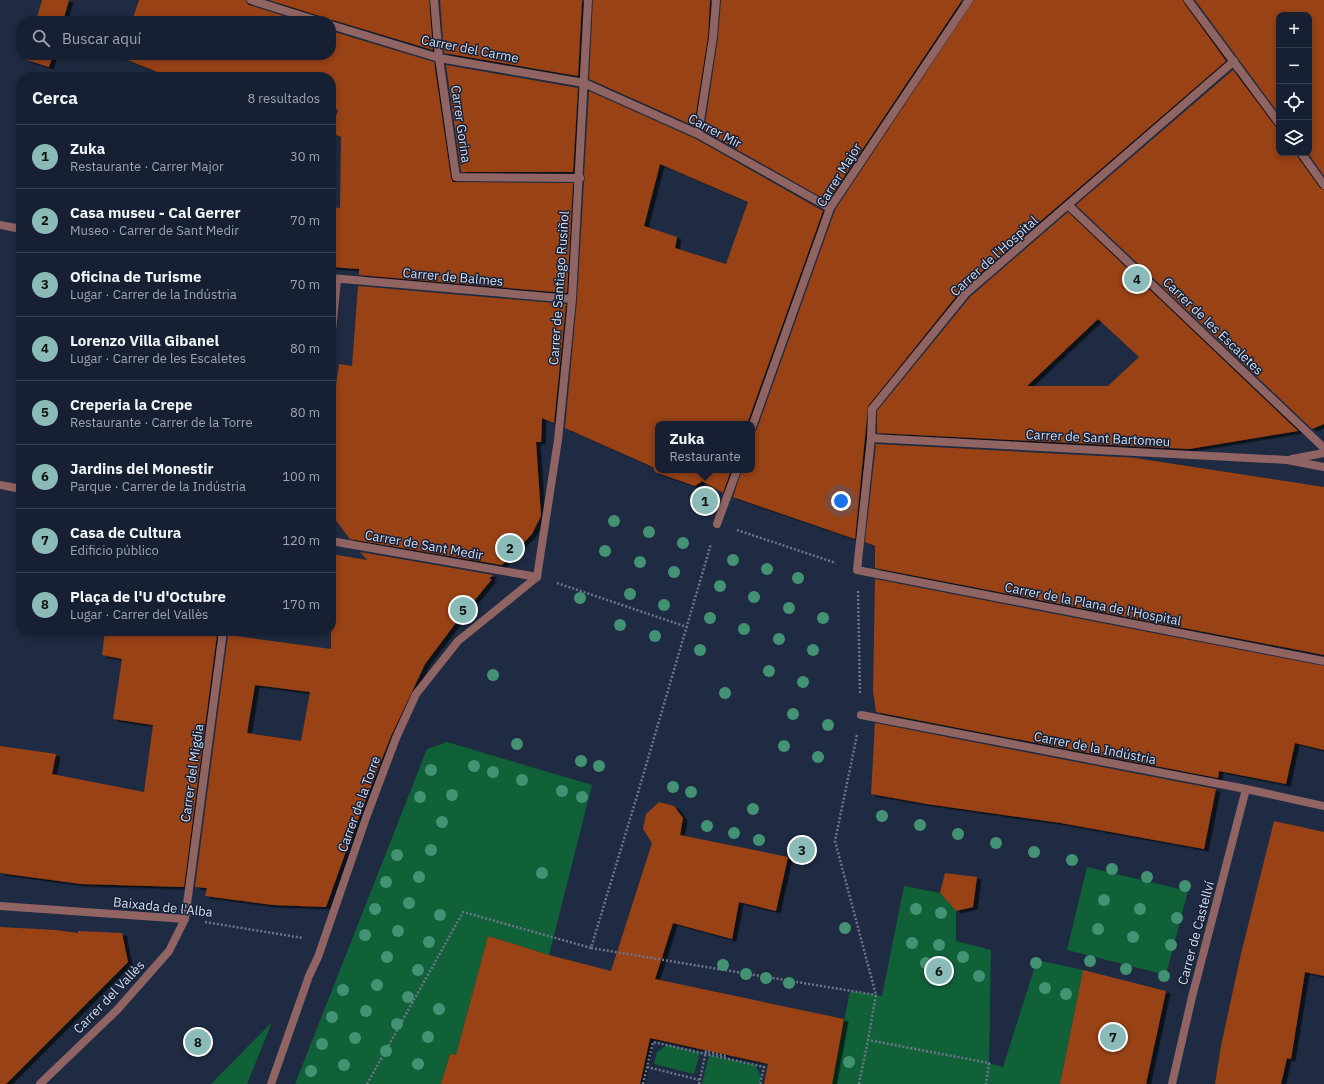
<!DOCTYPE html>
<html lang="es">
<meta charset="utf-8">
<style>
:root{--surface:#172032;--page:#242d3e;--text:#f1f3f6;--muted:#9ea3ac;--line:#363e4d;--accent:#8bbbb9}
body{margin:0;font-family:"IBM Plex Sans",sans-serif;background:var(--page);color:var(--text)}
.controls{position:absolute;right:12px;top:12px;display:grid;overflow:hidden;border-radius:8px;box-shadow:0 2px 6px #0003}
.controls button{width:36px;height:36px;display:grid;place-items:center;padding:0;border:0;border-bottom:1px solid var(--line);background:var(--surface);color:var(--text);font:20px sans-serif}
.you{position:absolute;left:841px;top:501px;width:14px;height:14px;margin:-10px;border:3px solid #fff;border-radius:50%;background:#1a73e8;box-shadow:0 0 0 6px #1a73e833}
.badge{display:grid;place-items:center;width:26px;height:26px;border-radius:50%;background:var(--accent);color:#111;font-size:13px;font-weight:700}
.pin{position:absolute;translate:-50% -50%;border:2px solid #fff;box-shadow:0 1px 4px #0006}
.popup{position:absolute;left:655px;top:421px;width:100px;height:52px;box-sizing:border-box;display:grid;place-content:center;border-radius:8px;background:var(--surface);filter:drop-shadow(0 1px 3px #0005);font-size:13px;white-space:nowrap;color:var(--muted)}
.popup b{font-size:15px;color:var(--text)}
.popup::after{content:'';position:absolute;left:50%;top:100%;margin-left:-8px;border:8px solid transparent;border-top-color:var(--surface)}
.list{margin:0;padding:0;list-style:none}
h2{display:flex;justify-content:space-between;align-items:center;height:52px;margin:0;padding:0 16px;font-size:17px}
h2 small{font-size:13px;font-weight:400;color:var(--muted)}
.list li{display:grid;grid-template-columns:26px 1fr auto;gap:12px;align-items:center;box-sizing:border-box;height:64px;padding:0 16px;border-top:1px solid var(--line)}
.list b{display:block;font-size:15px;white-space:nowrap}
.list p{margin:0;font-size:13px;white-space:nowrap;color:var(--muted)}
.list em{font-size:13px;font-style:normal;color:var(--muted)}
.icon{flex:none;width:22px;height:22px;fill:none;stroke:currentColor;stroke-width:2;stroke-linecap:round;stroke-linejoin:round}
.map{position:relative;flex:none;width:1324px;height:1084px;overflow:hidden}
.search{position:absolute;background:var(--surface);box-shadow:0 2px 6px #0003;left:16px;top:16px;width:320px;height:44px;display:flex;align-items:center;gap:10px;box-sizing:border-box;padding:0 14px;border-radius:16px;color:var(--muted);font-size:15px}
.panel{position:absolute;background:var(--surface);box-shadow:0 2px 6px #0003;left:16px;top:72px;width:320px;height:564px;border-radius:16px}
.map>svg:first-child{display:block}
.green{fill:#106038}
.building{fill:#984214;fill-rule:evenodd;filter:url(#shadow)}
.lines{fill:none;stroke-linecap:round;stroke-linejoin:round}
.path{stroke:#6c768a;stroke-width:2.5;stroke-dasharray:2 2;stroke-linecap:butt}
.lane{stroke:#906463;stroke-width:8}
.street{stroke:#906463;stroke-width:8}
.tree{fill:#449274}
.labels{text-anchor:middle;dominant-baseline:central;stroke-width:3;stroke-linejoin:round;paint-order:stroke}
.street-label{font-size:13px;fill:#d7dfef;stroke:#162138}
</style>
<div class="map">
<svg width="1324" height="1084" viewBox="0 0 1324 1084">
<defs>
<filter id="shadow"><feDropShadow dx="4.5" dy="2.5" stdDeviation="0" flood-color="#0009"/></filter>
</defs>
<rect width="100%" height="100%" fill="#1f2b42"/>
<!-- green -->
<path class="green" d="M447,742L592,785L549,955L488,936L456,1055L450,1054L441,1084H295L427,749Z
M1087,867L1188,891L1166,975L1067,950Z
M904,886L940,893L956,911V941L991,950L989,1063L1003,1067L1037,960L1083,970L1060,1084H832L850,991L882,996Z
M272,1022L247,1084H211Z
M667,1045L700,1053L694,1074L654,1064L657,1052Z
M709,1055L755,1065L761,1076L759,1084H702Z"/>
<!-- building -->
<path class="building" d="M42,0H69L63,21H36Z
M139,0H246L247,3L249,5L300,21H132Z
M269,0H429L433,50L333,20L323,21L322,18L320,16Z
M440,0H582L578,76L444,53Z
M593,0H710L708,36L694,126L589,79Z
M721,0H962L828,201L704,131L718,38Z
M974,0H1183L1184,3L1226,61L962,289L868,406L855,539L733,497L742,470H752V432L755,431L757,429L835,210Z
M1195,0H1324V176L1308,153H1309V15H1279V114Z
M331,31L434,62L451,178L453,182L573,183L567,293L359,275V269L331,267V207L340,208L341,137L331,133L338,110L331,108V77H170L120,57L121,55H331Z
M27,55H53L49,67L27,60Z
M446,65L578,88L573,172H461Z
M1233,70L1275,126L1279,128V153H1296L1297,156L1320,188L1324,190V424L1312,429L1076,205Z
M589,91L696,139L823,211L747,424H658V470H731L723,493L702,481L695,486L655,472L653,467L565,428L577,300L584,182L585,178L584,175ZM660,164L748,202L726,264L675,248L677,237L644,226Z
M1068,212L1298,431L1189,449L877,433V411L970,297ZM1098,319L1139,357L1108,386H1027Z
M358,286L566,304L554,423L542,418L541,442H536L541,516L532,534L502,565L350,539L331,514L332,418L334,400L339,364L352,366Z
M876,444L1138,458H1135L1324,487V655L875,568V546L865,542Z
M360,552L493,575L489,579H492L455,624L425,664L391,736L350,840L326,907L273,905L205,896L207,888L195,887L228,635L331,649V554L367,560ZM255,685L310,692L301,741L247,733Z
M875,579L1324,666V750L1295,743L1286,784L1219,771L1218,778L876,712L873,691Z
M105,631H211L210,633L217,634L184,887L81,884L0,873V746L56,754L52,774L144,792L153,725L113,719L122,659L102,655Z
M875,723L1216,789L1204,849L1061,823L927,804L871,794Z
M659,802L674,806L683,818L680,835L788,857L776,911L739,902L732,939L673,923L655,979L844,1019L832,1084H764L768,1064L650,1038L640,1084H441L450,1054L456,1055L488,936L549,955L611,971L652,843L643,829L646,814Z
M1274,821L1324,832V976L1305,972L1291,1059L1287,1058L1281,1084H1215L1221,1046L1240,958Z
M945,873L977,877L973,907L956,911L940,893Z
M0,927L56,930L78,933V931L122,933L128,962L6,1084H0Z
M1083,970L1166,991L1146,1084H1060Z"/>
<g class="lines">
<!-- path -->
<path class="path" d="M737,530L836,563
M557,583L687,627
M858,591L860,694
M857,735L835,841L876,995L868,1040
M205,922L303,938
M591,948L876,995
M647,1067L700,1080
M367,1084L463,912L591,948L637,796L711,544
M643,1084L653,1042L764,1067L760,1084
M699,1084L706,1051L726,1056
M859,1084L868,1040L989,1063L986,1084"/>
<!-- lane -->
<path class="lane" d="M331,341L337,279"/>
<!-- street -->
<path class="street" d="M251,0L318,21
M434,0L439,58L456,177L580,178
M1188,0L1279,123
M331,25L439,58L584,83L698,134L830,208
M1234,61L966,293L872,409L871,438L857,570L1324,661
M698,134L713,37L716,0
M1301,153L1324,185
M1068,205L1324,448
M0,225L21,229
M331,278L572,299
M752,427L830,208L969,0
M871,438L1287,460L1324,467
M1292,459L1324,453
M0,485L21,489
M717,524L737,470
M331,541L537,577
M537,577L558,440L572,299L588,0
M861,715L1246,789L1324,806
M0,906L185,919
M40,1084L117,1010L169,951L185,919L223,631
M271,1084L309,976L318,957L367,815L396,738L416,694L458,641L537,577
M1172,1084L1192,997L1246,789"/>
</g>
<!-- trees -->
<g class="tree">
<circle cx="614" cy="521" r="6"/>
<circle cx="649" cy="532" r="6"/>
<circle cx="683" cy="543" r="6"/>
<circle cx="605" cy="551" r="6"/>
<circle cx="733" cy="560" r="6"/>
<circle cx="640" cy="562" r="6"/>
<circle cx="767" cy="569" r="6"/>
<circle cx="674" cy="572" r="6"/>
<circle cx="798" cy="578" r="6"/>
<circle cx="720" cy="586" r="6"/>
<circle cx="630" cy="594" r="6"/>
<circle cx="754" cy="597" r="6"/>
<circle cx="580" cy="598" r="6"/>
<circle cx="664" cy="605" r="6"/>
<circle cx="789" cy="608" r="6"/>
<circle cx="710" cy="618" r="6"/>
<circle cx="823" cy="618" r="6"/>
<circle cx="620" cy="625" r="6"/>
<circle cx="744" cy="629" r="6"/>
<circle cx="655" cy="636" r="6"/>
<circle cx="779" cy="639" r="6"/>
<circle cx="700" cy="650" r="6"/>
<circle cx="813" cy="650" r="6"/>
<circle cx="769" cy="671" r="6"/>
<circle cx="493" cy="675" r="6"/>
<circle cx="803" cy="682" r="6"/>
<circle cx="725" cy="693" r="6"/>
<circle cx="793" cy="714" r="6"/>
<circle cx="828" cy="725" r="6"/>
<circle cx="517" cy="744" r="6"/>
<circle cx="784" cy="746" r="6"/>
<circle cx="818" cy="757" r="6"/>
<circle cx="581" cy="761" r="6"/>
<circle cx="474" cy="766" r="6"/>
<circle cx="599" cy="766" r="6"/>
<circle cx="431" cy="770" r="6"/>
<circle cx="493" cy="772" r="6"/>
<circle cx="522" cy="780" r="6"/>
<circle cx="673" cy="787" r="6"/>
<circle cx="562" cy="791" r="6"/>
<circle cx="691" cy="792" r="6"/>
<circle cx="452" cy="795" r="6"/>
<circle cx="420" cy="797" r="6"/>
<circle cx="582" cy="797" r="6"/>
<circle cx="753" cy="809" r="6"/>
<circle cx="882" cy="816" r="6"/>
<circle cx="442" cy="822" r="6"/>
<circle cx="920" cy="825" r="6"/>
<circle cx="707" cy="826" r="6"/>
<circle cx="734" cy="833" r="6"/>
<circle cx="958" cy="834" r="6"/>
<circle cx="759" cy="840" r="6"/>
<circle cx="996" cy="843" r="6"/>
<circle cx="431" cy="850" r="6"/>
<circle cx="1034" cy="852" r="6"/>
<circle cx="397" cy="855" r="6"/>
<circle cx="1072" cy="860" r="6"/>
<circle cx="1112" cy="869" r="6"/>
<circle cx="542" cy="873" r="6"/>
<circle cx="419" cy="877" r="6"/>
<circle cx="1147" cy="877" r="6"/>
<circle cx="386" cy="882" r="6"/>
<circle cx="1185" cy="886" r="6"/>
<circle cx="1104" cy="900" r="6"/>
<circle cx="409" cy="903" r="6"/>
<circle cx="375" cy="909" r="6"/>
<circle cx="916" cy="909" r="6"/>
<circle cx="1140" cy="909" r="6"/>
<circle cx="941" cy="913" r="6"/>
<circle cx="440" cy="915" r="6"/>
<circle cx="1177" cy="918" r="6"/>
<circle cx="845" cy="928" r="6"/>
<circle cx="1098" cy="929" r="6"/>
<circle cx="398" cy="931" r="6"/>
<circle cx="365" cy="935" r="6"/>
<circle cx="1133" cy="937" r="6"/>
<circle cx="429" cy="942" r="6"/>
<circle cx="912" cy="943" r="6"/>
<circle cx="939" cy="945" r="6"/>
<circle cx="1171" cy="945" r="6"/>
<circle cx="387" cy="957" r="6"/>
<circle cx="963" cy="957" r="6"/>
<circle cx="1090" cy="961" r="6"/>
<circle cx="926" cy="963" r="6"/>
<circle cx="1036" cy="963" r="6"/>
<circle cx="723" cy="965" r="6"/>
<circle cx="1126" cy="969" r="6"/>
<circle cx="418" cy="970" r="6"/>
<circle cx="746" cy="974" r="6"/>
<circle cx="979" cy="976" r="6"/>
<circle cx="1164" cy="976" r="6"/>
<circle cx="766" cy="978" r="6"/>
<circle cx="789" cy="983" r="6"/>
<circle cx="377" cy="985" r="6"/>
<circle cx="1045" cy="988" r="6"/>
<circle cx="343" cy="990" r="6"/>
<circle cx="1066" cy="994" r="6"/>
<circle cx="408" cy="997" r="6"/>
<circle cx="439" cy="1009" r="6"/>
<circle cx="366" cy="1011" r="6"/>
<circle cx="332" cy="1017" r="6"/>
<circle cx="397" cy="1024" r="6"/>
<circle cx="428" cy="1037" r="6"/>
<circle cx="355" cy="1038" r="6"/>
<circle cx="322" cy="1044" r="6"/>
<circle cx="386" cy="1051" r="6"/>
<circle cx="849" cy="1062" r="6"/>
<circle cx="418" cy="1064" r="6"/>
<circle cx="344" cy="1065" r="6"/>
<circle cx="311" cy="1071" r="6"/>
</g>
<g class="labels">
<!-- street labels -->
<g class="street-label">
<text transform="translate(470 49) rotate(11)">Carrer del Carme</text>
<text transform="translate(461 124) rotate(82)">Carrer Gorina</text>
<text transform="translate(715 131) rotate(28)">Carrer Mir</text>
<text transform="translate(839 175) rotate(-58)">Carrer Major</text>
<text transform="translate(994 256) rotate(-42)">Carrer de l'Hospital</text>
<text transform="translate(453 277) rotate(5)">Carrer de Balmes</text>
<text transform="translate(559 288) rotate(-86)">Carrer de Santiago Rusiñol</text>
<text transform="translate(1213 326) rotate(44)">Carrer de les Escaletes</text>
<text transform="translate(1098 438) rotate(3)">Carrer de Sant Bartomeu</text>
<text transform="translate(424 545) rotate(10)">Carrer de Sant Medir</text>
<text transform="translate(1093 604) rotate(11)">Carrer de la Plana de l'Hospital</text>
<text transform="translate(1095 748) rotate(11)">Carrer de la Indústria</text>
<text transform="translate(192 773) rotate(-82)">Carrer del Migdia</text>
<text transform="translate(359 804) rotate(-70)">Carrer de la Torre</text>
<text transform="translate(163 907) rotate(6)">Baixada de l'Alba</text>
<text transform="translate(1196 933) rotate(-75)">Carrer de Castellví</text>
<text transform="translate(109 997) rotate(-46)">Carrer del Vallès</text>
</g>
</g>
</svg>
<div class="controls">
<button>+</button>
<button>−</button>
<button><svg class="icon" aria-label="locate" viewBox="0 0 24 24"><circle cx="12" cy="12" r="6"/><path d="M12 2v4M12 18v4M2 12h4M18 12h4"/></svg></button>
<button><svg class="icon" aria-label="layers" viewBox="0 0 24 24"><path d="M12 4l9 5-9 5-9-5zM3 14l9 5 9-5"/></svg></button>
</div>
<div class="you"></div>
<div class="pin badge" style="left:705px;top:501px">1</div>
<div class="popup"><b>Zuka</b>Restaurante</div>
<div class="pin badge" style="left:510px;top:548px">2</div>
<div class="pin badge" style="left:802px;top:850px">3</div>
<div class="pin badge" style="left:1137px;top:279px">4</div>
<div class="pin badge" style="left:463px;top:610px">5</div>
<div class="pin badge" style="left:939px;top:971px">6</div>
<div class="pin badge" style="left:1113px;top:1037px">7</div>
<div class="pin badge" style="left:198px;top:1042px">8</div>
<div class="search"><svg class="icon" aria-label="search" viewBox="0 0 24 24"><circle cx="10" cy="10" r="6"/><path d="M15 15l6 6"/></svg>Buscar aquí</div>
<section class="panel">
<h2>Cerca<small>8 resultados</small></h2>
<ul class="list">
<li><span class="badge">1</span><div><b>Zuka</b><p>Restaurante · Carrer Major</p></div><em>30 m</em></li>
<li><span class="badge">2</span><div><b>Casa museu - Cal Gerrer</b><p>Museo · Carrer de Sant Medir</p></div><em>70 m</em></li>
<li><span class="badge">3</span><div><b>Oficina de Turisme</b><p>Lugar · Carrer de la Indústria</p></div><em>70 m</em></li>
<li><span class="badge">4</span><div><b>Lorenzo Villa Gibanel</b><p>Lugar · Carrer de les Escaletes</p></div><em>80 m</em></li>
<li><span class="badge">5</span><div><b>Creperia la Crepe</b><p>Restaurante · Carrer de la Torre</p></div><em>80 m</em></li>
<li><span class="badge">6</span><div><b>Jardins del Monestir</b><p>Parque · Carrer de la Indústria</p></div><em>100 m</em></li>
<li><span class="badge">7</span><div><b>Casa de Cultura</b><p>Edificio público</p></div><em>120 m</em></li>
<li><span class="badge">8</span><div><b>Plaça de l'U d'Octubre</b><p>Lugar · Carrer del Vallès</p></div><em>170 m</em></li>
</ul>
</section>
</div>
